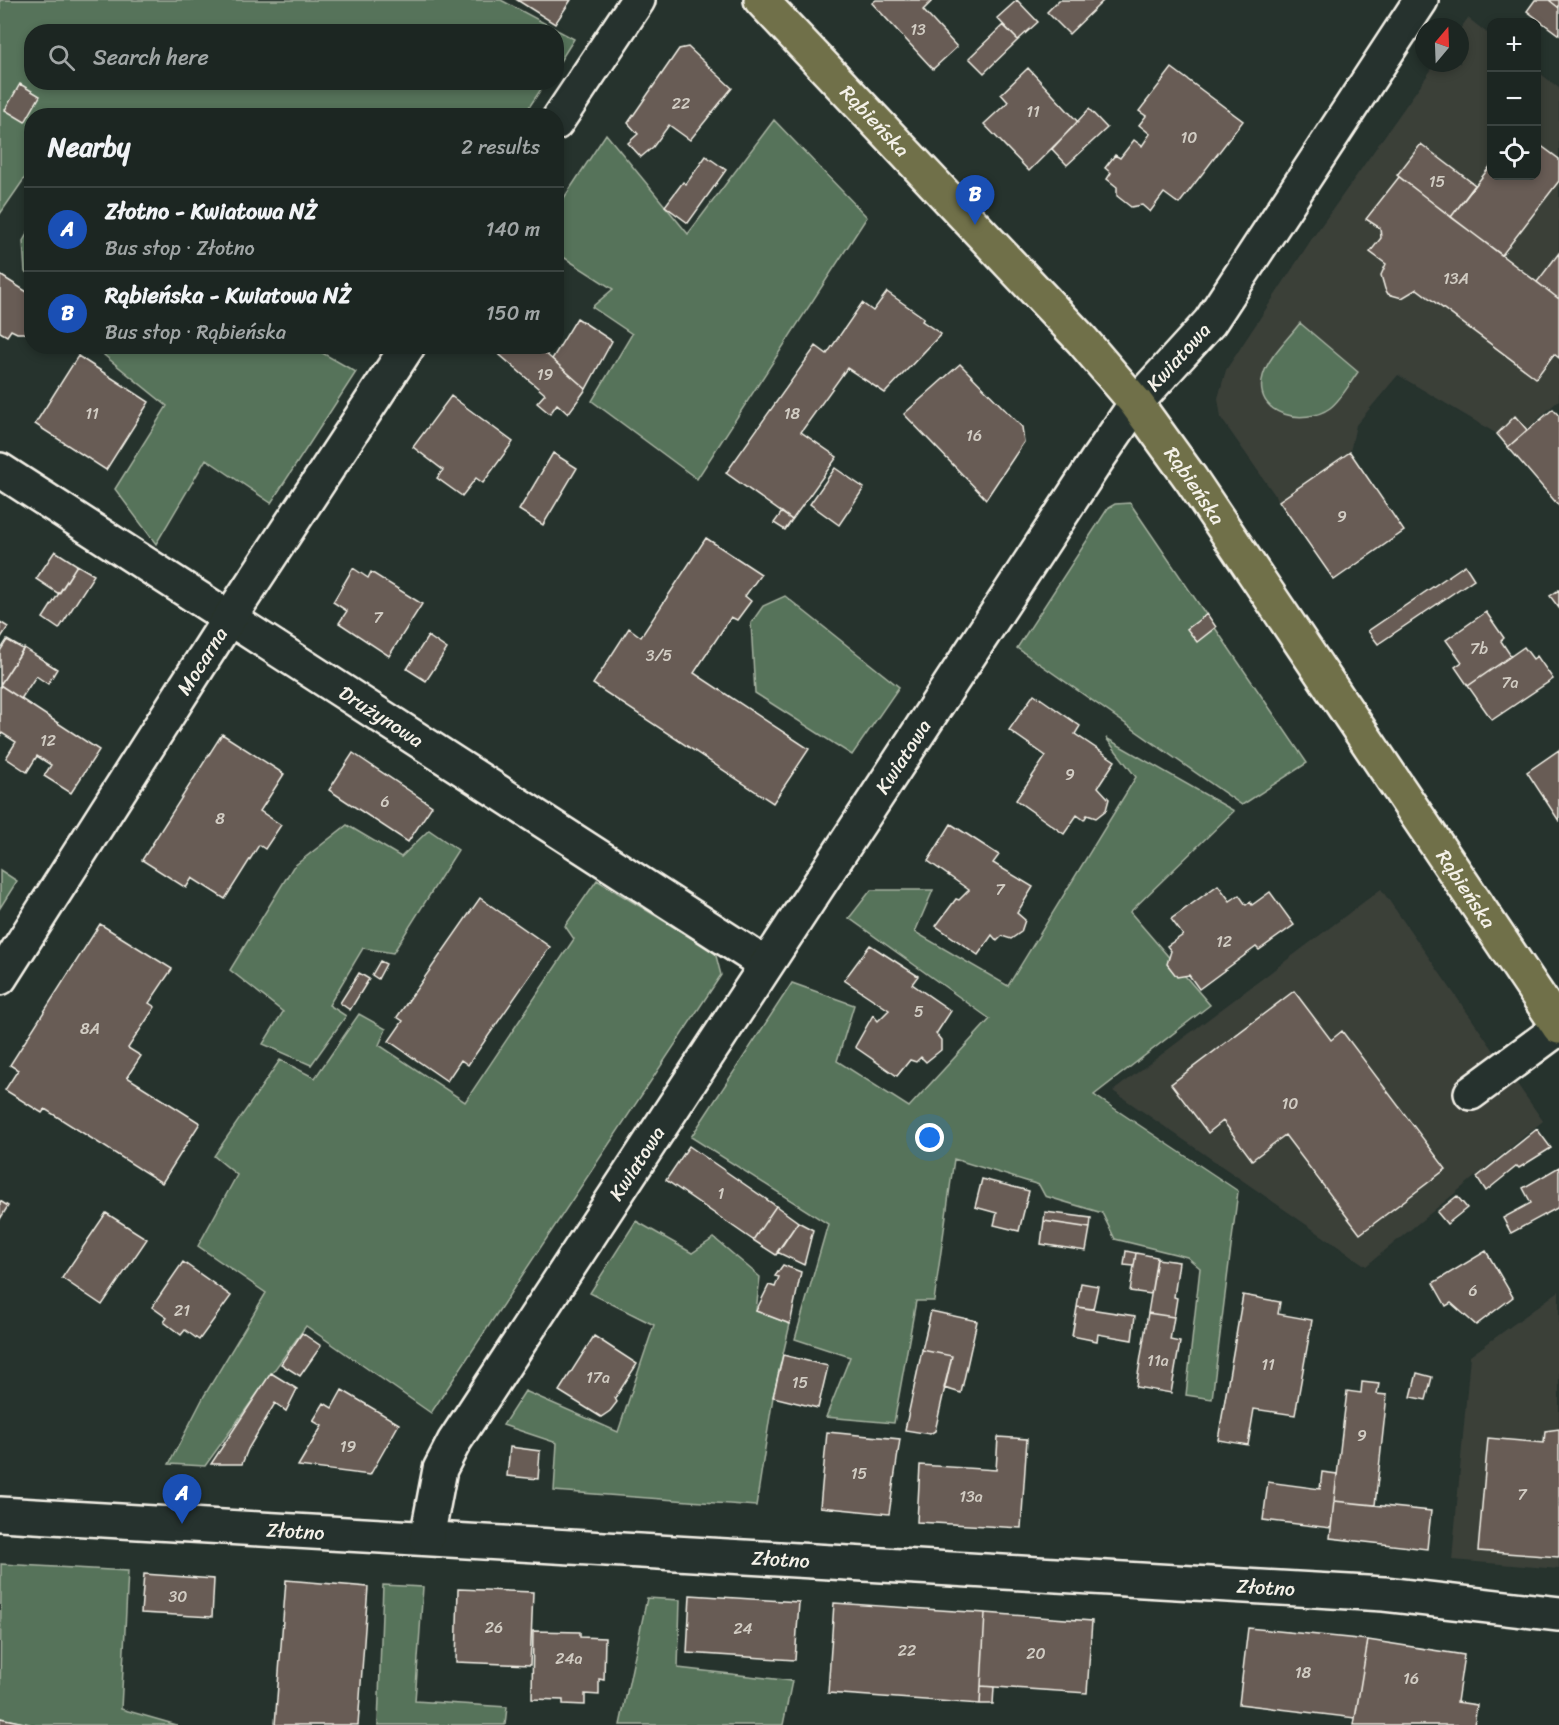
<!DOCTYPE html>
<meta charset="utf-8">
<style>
:root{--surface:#1c2622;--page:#29322f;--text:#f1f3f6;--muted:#a0a5a5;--line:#3a4340;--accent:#ff9aa2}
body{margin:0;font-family:Sriracha,sans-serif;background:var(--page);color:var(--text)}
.controls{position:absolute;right:18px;top:18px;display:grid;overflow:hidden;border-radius:12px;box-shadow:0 3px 9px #0003}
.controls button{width:54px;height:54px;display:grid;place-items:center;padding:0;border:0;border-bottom:2px solid var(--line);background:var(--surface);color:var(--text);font:30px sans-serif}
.compass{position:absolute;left:1415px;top:18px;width:54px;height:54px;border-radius:50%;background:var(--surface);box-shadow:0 3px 9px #0003;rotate:19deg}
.you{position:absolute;left:930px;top:1138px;width:21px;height:21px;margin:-15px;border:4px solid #fff;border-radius:50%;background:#1a73e8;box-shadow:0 0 0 9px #1a73e833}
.badge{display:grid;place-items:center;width:39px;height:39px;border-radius:50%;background:var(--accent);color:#fff;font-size:20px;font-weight:700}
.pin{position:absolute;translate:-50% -50px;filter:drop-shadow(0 2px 3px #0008)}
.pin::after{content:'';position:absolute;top:32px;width:21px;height:18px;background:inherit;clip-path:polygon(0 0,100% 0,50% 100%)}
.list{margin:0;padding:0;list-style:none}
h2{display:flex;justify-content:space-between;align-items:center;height:78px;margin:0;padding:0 24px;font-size:26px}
h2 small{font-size:20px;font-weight:400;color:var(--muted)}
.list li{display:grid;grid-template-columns:39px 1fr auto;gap:18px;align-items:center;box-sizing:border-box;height:84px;padding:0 24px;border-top:2px solid var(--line)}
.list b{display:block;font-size:22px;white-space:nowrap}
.list p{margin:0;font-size:20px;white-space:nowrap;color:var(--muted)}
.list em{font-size:20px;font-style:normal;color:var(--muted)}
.icon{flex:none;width:33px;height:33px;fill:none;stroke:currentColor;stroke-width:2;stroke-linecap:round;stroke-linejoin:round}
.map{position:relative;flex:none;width:1559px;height:1725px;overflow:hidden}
.search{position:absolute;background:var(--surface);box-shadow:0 3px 9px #0003;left:24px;top:24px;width:540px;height:66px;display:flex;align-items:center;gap:15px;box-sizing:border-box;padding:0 21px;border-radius:24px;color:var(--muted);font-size:22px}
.panel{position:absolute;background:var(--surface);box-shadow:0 3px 9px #0003;left:24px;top:108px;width:540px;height:246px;border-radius:24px}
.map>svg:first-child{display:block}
.built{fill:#3a3f39}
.green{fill:#57735a;stroke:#a6b2a1;stroke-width:1.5}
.building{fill:#685c54;stroke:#f4f1e8;stroke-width:1.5}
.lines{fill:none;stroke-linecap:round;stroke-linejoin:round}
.minor-casing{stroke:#f4f1e8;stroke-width:38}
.major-casing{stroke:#f4f1e8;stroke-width:38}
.minor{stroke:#26332d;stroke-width:33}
.major{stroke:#70704a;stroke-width:33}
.labels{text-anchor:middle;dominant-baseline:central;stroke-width:4.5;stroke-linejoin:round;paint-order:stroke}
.number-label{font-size:16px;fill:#d1ccc3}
.street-label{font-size:20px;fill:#f4f1e8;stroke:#26332d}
</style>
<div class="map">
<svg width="1559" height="1725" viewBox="0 0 1559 1725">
<rect width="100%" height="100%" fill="#26332d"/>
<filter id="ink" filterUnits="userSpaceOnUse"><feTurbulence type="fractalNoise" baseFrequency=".0167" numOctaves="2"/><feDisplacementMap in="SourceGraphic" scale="12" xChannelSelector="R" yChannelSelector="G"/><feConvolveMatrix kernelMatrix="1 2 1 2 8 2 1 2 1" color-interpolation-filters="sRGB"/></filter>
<g filter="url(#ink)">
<!-- built -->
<path class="built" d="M1468,18L1491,36L1492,176H1536L1537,71L1559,88V400L1508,447L1497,434L1398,375L1356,425L1350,452L1279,501L1221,418L1218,398L1226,370L1311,240L1436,63H1460V29Z
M1381,889L1543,1121L1366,1266L1113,1091Z
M1559,1291V1569L1452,1560L1470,1356Z"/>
<!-- green -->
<path class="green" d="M0,0H501L574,39L557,66L556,32H32V82L545,83L524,115L32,116L31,169L0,214Z
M774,120L867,217L697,479L592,401L632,334L592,307L613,289L557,253L556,210L606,134L688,234Z
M31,227V274L25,272L23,241Z
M1300,323L1358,372C1350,383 1341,400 1330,408C1305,426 1252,416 1263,376C1268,357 1288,339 1300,323Z
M108,347H312L356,372L271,503L206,459L156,544L115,489L167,406L104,355Z
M1130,503L1307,763L1242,805L1017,648L1108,508L1115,504Z
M785,596L899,687L852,755L755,693L751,623L763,606Z
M1106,738L1234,811L1130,912L1210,1005L1094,1095L1238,1191L1212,1399L1186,1395L1200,1268L1187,1257L1115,1239L1102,1213L1045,1196L1039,1185L954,1159L934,1301H916L894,1423L826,1417L850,1357L795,1339L828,1224L691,1137L792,983L854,1005L837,1061L909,1107L990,1019L849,918L871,890H933L915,932L1008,986L1136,777Z
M347,825L401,857L429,830L458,850L393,953L363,948L329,1005L346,1016L311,1065L263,1044L283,1012L230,970L293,867Z
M0,870L17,881L0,908Z
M597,880L715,952L721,975L431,1413L306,1326L205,1466L169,1464L204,1396L266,1293L198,1246L237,1175L214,1156L280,1060L315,1078L359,1014L386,1029L379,1045L465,1102L574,939L565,926Z
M636,1221L692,1253L714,1238L760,1277L756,1311L790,1324L773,1397L756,1506L554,1491L557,1443L503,1425L525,1391L618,1432L654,1325L590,1293Z
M1,1564L128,1571L121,1709L177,1725H32L0,1718Z
M383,1585L423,1587L415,1701L507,1707L505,1725H378Z
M647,1598L680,1600L678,1668L792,1681L783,1725H620Z"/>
<!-- building -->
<path class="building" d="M517,0H571L555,24Z
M876,0H933L923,10L957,47L933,69L872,3Z
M1017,0L1038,22L1018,40L997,18Z
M1059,0H1104L1069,34L1047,12Z
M1535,0H1549L1559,8V35L1527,11Z
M1549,0H1559V8Z
M1003,25L1018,40L984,73L969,58Z
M688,47L732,88L690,140L669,125L653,147L641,157L628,143L638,134L628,123L679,49Z
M1028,68L1078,122L1029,171L984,124L1008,102L1001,94Z
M1172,68L1243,121L1179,204L1164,193L1150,212L1142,205L1131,207L1117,196V187L1107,179L1111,173L1105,168L1115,155L1120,158L1134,140L1142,146L1150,134L1139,125L1146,116L1139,111Z
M20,84L40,96L25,122L5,110Z
M1089,109L1107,128L1067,165L1052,149Z
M1536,142L1559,159V181L1502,255L1451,217L1492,164V176H1536Z
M1421,144L1475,185L1451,217L1397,175Z
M706,156L726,170L688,223L665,206L683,182L686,184Z
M1399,177L1559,299V358L1554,354L1536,378L1417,289L1402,298L1388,294L1385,289L1381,275L1386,264L1370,252L1381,238L1380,228L1366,219Z
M1559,253V299L1537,282Z
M0,275L32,295L28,303L32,305V333H17L11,330L7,336L0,332Z
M887,292L924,318L922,321L941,334L885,393L847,368L801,432L837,457L792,520L726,473L816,346L827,354L862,303L873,311Z
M577,318L612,341L586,389L552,359Z
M60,346H82L78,354Z
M495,346H537L586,389L568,414L557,404L550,414L537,403L545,394L493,349Z
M78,356L149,402L106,470L35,424Z
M960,364L1022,427L1024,442L986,499L904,414Z
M451,396L513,442L483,483L476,478L462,496L437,478L443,470L413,447Z
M1553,409L1559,416V506L1508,447Z
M1515,416L1527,430L1508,447L1497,434Z
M1350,452L1404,531L1334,580L1279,501Z
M553,453L577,468L543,525L519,510Z
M835,468L864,488L839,525L810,504Z
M782,512L792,520L785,530L774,523Z
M706,538L761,574L745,596L751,601L737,620L731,617L694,673L809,749L773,803L593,684L629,628L641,637Z
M55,551L77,565L59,594L36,579Z
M77,565L94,575L59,629L43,618Z
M1465,565L1474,579L1378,644L1368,631Z
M353,568L368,578L371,572L422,604L389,656L339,623L347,611L333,602Z
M1559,590V608L1550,596Z
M1486,612L1504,638L1501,641L1511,656L1468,686L1455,667L1462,662L1446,640Z
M1207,614L1216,627L1197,642L1187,629Z
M0,622L8,627L0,639Z
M428,636L447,649L426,681L407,669Z
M7,640L23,649L0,685V651Z
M1524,647L1533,659L1537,656L1553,679L1492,720L1468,686Z
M24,648L57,669L48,684L36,676L21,699L0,685Z
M0,685L99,750L71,793L44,776L51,765L37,756L27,772L6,758L16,742L2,733L0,737Z
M1034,694L1080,726L1075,734L1115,761L1098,787L1109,799L1106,810L1096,818L1087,815L1084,820L1077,815L1064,834L1016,800L1046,756L1009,730Z
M222,734L284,774L260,811L281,825L265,849L259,845L225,899L192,878L186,888L142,860Z
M1559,750V821L1527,772Z
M353,753L432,806L408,842L329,790Z
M951,824L999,855L993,863L1033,887L1017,913L1025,920L1021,932L1011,939L1002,936L997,941L992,935L978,955L936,926L956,899L959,900L969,890L928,861Z
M1218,885L1230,901L1239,895L1246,905L1250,902L1252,905L1270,892L1294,925L1259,950L1256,947L1199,989L1189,975L1177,977L1167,964L1171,951L1167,946L1183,935L1171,919Z
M480,898L550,947L468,1065L461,1060L447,1081L389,1041L403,1021L397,1017Z
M100,924L172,969L149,1003L155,1007L128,1048L141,1056L127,1077L200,1123L162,1183L45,1109L42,1113L5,1090L18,1070L10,1065Z
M870,945L918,976L912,984L951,1011L936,1034L941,1040V1050L926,1062L921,1057L916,1062L910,1060L897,1076L855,1047L873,1015L878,1021L889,1010L844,980Z
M380,961L386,964L378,979L372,975Z
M359,973L369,979L350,1010L340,1003Z
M1294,991L1331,1040L1342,1031L1446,1169L1360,1234L1285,1135L1252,1160L1223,1121L1208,1133L1171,1084Z
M1537,1129L1551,1148L1519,1168L1517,1166L1486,1191L1477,1177Z
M689,1146L776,1206L753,1240L666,1180Z
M1559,1167V1207L1511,1233L1503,1218L1531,1203L1523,1188Z
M982,1179L1029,1191L1019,1231L994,1225L997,1213L975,1207Z
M1457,1196L1467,1208L1447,1224L1437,1212Z
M0,1201L8,1206L0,1219Z
M776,1206L798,1222L776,1255L753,1240Z
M1045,1212L1091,1218L1090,1228L1044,1221Z
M106,1213L147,1239L102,1305L62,1278Z
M1044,1221L1090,1228L1086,1251L1041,1244Z
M798,1222L813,1230L804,1265L777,1252Z
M1126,1251L1136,1253L1134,1266L1124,1265Z
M1486,1251L1513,1297L1476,1325L1451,1303L1446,1306L1433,1283Z
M1136,1253L1157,1257L1151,1294L1130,1291Z
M1157,1259L1179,1262L1174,1297L1177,1298L1174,1317L1148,1313Z
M183,1262L231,1296L199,1340L185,1330L181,1335L164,1322L167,1318L152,1307Z
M783,1265L801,1272L790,1324L756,1311L769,1285L775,1287L779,1277L775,1276Z
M1081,1283L1098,1286L1093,1309L1077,1307Z
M1243,1295L1280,1302L1278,1314L1312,1320L1295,1415L1254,1409L1248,1445L1218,1440Z
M1077,1307L1135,1316L1132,1340L1098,1334L1097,1341L1072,1336Z
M931,1311L977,1321L961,1393L944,1388L952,1356L922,1350Z
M1148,1313L1174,1317L1170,1340L1180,1342L1171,1393L1136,1387Z
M302,1333L321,1346L300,1376L281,1364Z
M594,1336L637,1364L615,1398L617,1402L610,1411L601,1417L559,1391Z
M922,1350L952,1356L935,1431L930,1434L905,1430Z
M783,1355L828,1366L818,1408L773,1397Z
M271,1373L297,1389L286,1411L275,1403L248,1449L242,1464H211Z
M1417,1373L1432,1377L1426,1400L1411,1397Z
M1362,1382L1379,1384L1377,1394L1387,1395L1375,1505L1334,1501L1347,1391L1361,1393Z
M342,1390L399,1424L370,1475L298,1466L322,1426L313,1421L324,1403L332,1408Z
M1559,1429V1557L1478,1551L1488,1438L1544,1443L1545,1431Z
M827,1432L900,1439L889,1514L820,1507Z
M998,1437L1027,1439L1021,1528L917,1522L920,1465L996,1470Z
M510,1447L540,1451L538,1479L507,1476Z
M1322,1472L1337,1474L1331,1528L1263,1520L1268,1482L1320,1489Z
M1334,1501L1431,1511L1427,1549L1330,1538Z
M144,1574L214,1579L212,1617L141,1613Z
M286,1580L368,1587L358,1725H275Z
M458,1589L533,1592L530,1665L456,1662Z
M690,1595L799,1602L795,1660L687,1653Z
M834,1603L985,1613L980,1704L828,1693Z
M985,1613L1092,1621L1087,1693L981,1686Z
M1248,1628L1368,1640L1355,1718L1239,1704Z
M533,1631L580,1632V1637L605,1638L604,1680L599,1679V1695L585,1694V1705L563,1704V1700L532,1699Z
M1368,1640L1464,1655L1457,1702L1477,1705L1474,1725H1354Z
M981,1686L994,1687L993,1704H980Z
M0,1718L29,1724L28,1725H0Z"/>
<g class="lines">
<!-- minor casing -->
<g class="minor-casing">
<g id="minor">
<path d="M556,123L638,0"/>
<path id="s1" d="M0,470L765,964"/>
<path id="s2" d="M0,978L230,617L408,346"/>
<path d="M1471,1093L1559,1028"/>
<path id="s3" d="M0,1514L1384,1594L1559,1614"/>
<path id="s4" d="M427,1538L440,1469L454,1442L1097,460L1136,403L1210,322L1421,0"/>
</g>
</g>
<!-- major casing -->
<g class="major-casing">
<g id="major">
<path id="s5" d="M761,0L1082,340L1136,403L1191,479L1559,1027"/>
</g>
</g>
<!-- minor -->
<use href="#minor" class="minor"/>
<!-- major -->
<use href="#major" class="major"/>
</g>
</g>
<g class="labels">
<!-- number labels -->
<g class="number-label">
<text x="918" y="29">13</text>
<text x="681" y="103">22</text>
<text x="1033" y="111">11</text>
<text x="1189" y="137">10</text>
<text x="1437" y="181">15</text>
<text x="1456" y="278">13A</text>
<text x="545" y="374">19</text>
<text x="92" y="413">11</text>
<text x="792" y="413">18</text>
<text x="974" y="435">16</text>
<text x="1342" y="516">9</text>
<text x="378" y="617">7</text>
<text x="1479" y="648">7b</text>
<text x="659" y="655">3/5</text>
<text x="1510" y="682">7a</text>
<text x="48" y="740">12</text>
<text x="1070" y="774">9</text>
<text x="385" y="801">6</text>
<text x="220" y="818">8</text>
<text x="1000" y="889">7</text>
<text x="1224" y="941">12</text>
<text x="919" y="1011">5</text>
<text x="90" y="1028">8A</text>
<text x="1290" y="1103">10</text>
<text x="721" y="1193">1</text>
<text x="1473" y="1290">6</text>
<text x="182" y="1310">21</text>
<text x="1158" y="1360">11a</text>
<text x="1268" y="1364">11</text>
<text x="598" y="1377">17a</text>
<text x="800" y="1382">15</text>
<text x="1362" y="1435">9</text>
<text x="348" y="1446">19</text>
<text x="859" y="1473">15</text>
<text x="1522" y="1494">7</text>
<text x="971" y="1496">13a</text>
<text x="178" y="1596">30</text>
<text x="494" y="1627">26</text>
<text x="743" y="1628">24</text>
<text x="907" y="1650">22</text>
<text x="1036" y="1653">20</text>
<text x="569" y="1658">24a</text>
<text x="1303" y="1672">18</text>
<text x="1411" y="1678">16</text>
</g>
<!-- street labels -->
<g class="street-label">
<text stroke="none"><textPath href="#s5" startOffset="166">Rąbieńska</textPath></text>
<text stroke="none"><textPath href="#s4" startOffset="1406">Kwiatowa</textPath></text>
<text stroke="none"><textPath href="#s5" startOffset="652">Rąbieńska</textPath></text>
<text stroke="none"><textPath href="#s2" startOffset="376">Mocarna</textPath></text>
<text stroke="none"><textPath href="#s1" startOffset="454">Drużynowa</textPath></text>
<text stroke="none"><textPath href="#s4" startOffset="920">Kwiatowa</textPath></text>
<text stroke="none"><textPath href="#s5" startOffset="1138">Rąbieńska</textPath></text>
<text stroke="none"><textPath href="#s4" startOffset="434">Kwiatowa</textPath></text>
<text stroke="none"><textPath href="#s3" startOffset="296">Złotno</textPath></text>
<text stroke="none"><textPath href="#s3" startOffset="782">Złotno</textPath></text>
<text stroke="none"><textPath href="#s3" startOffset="1268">Złotno</textPath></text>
</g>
</g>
</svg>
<div class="controls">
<button>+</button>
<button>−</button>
<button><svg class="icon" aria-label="locate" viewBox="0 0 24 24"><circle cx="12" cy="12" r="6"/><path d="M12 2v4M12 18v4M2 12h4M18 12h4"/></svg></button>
</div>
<svg class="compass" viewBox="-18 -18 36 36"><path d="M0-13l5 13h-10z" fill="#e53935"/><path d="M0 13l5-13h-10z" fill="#a0a5a5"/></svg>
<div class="you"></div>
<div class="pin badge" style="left:182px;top:1524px;background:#1a4fb4">A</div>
<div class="pin badge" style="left:975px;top:225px;background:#1a4fb4">B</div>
<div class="search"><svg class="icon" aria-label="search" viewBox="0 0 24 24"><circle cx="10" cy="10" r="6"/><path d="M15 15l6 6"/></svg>Search here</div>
<section class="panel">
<h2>Nearby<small>2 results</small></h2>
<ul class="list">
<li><span class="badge" style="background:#1a4fb4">A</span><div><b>Złotno - Kwiatowa NŻ</b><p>Bus stop · Złotno</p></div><em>140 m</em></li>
<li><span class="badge" style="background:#1a4fb4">B</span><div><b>Rąbieńska - Kwiatowa NŻ</b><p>Bus stop · Rąbieńska</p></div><em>150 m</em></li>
</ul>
</section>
</div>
